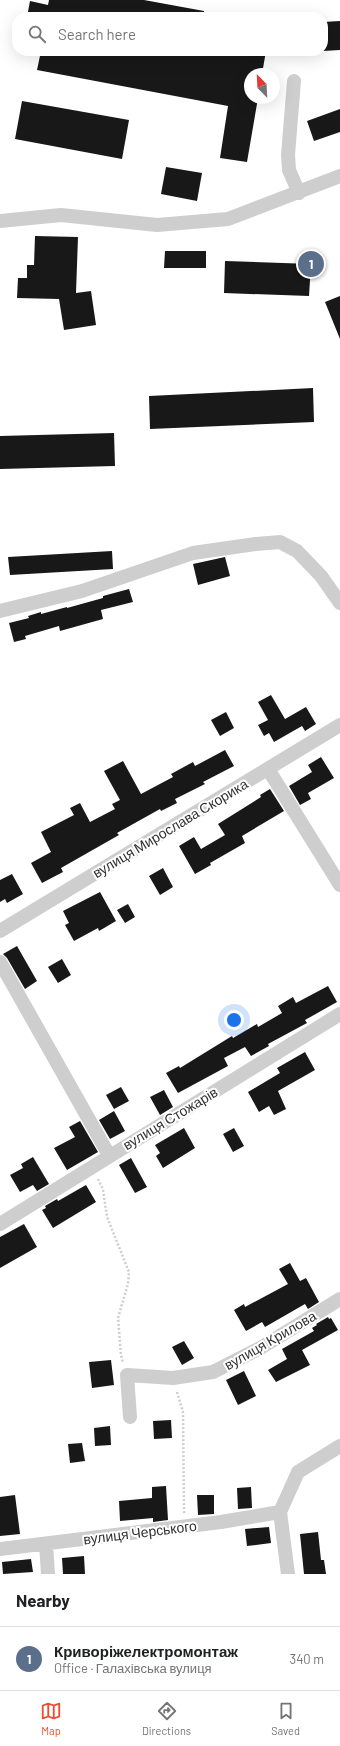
<!DOCTYPE html>
<meta charset="utf-8">
<style>
:root{--surface:#fff;--page:#f2f2f2;--text:#202124;--muted:#757577;--line:#e0e0e0;--accent:#ec4d30}
body{margin:0;font-family:Barlow,sans-serif;background:var(--page);color:var(--text)}
.compass{position:absolute;left:244px;top:68px;width:36px;height:36px;border-radius:50%;background:var(--surface);box-shadow:0 4px 16px #0002;rotate:336deg}
.you{position:absolute;left:234px;top:1020px;width:14px;height:14px;margin:-10px;border:3px solid #fff;border-radius:50%;background:#1a73e8;box-shadow:0 0 0 6px #1a73e833}
.badge{display:grid;place-items:center;width:26px;height:26px;border-radius:50%;background:var(--accent);color:#fff;font-size:13px;font-weight:700}
.pin{position:absolute;translate:-50% -50%;border:2px solid #fff;box-shadow:0 1px 4px #0006}
.list{margin:0;padding:0;list-style:none}
h2{display:flex;justify-content:space-between;align-items:center;height:52px;margin:0;padding:0 16px;font-size:17px}
h2 small{font-size:13px;font-weight:400;color:var(--muted)}
.list li{display:grid;grid-template-columns:26px 1fr auto;gap:12px;align-items:center;box-sizing:border-box;height:64px;padding:0 16px;border-top:1px solid var(--line)}
.list b{display:block;font-size:15px;white-space:nowrap}
.list p{margin:0;font-size:13px;white-space:nowrap;color:var(--muted)}
.list em{font-size:13px;font-style:normal;color:var(--muted)}
.icon{flex:none;width:22px;height:22px;fill:none;stroke:currentColor;stroke-width:2;stroke-linecap:round;stroke-linejoin:round}
.map{position:relative;flex:none;width:340px;height:1574px;overflow:hidden}
.search{position:absolute;background:var(--surface);box-shadow:0 4px 16px #0002;left:12px;right:12px;top:12px;height:44px;display:flex;align-items:center;gap:10px;box-sizing:border-box;padding:0 14px;border-radius:16px;color:var(--muted);font-size:15px}
.sheet{height:116px;background:var(--surface)}
nav{display:flex;justify-content:space-around;align-items:center;box-sizing:border-box;height:56px;border-top:1px solid var(--line);background:var(--surface);font-size:11px;color:var(--muted)}
nav a{display:grid;justify-items:center;gap:2px}
nav .on{color:var(--accent)}
.map>svg:first-child{display:block}
.building{fill:#181818}
.lines{fill:none;stroke-linecap:round;stroke-linejoin:round}
.path{stroke:#cecece;stroke-width:2.5;stroke-dasharray:2 2;stroke-linecap:butt}
.minor{stroke:#cecece;stroke-width:14}
.labels{text-anchor:middle;dominant-baseline:central;stroke-width:4;stroke-linejoin:round;paint-order:stroke}
.street-label{font-size:14px;fill:#313131;stroke:#fff}
</style>
<div class="map">
<svg width="340" height="1574" viewBox="0 0 340 1574">
<rect width="100%" height="100%" fill="#fff"/>
<!-- building -->
<path class="building" d="M49,0H144L204,11L203,17H27L30,1L48,5Z
M340,21V50L323,51V22Z
M41,51H266L262,74H250V98H258L247,162L220,158L228,106L37,70Z
M22,101L129,120L122,159L15,139Z
M340,109V132L314,141L307,121Z
M166,167L202,173L197,201L161,194Z
M35,236L78,237L76,293L91,291L96,325L64,330L59,299L17,298L18,278H27V265H34Z
M165,251H206V268H164Z
M225,261L311,264L309,296L224,293Z
M340,296V339L325,302Z
M313,388L314,422L150,429L149,396Z
M114,433L115,466L0,469V436Z
M112,551L113,569L10,575L8,557Z
M225,557L230,576L198,585L193,564Z
M129,589L133,602L101,610L103,619L60,631L59,626L25,636L26,639L14,642L9,623L29,618L28,616L41,612V614L67,607V608L103,598V596Z
M271,695L285,719L306,707L316,724L305,731L302,726L274,742L269,733L264,736L258,725L268,720L258,702Z
M226,712L234,728L220,736L211,720Z
M225,750L234,766L203,782L205,784L175,799L177,803L161,811L160,809L117,833L119,835L61,868L63,872L42,883L31,863L51,852L41,832L74,815L70,808L80,803L90,822L115,809L112,804L120,800L104,771L123,761L141,794L173,777L171,774L193,762L195,766Z
M321,757L334,778L308,793L311,799L300,805L289,786L312,772L308,765Z
M270,789L284,811L242,836L245,843L210,863L211,865L195,874L179,846L194,837L201,849L225,835L218,824L261,797L260,795Z
M163,868L173,887L160,895L149,876Z
M12,874L23,894L7,903L5,899L0,902V880Z
M100,892L116,921L99,931L98,928L74,941L65,925L69,923L63,911Z
M128,904L135,917L125,923L117,910Z
M17,946L37,981L25,989L7,958L3,954Z
M62,959L71,975L58,983L48,967Z
M328,986L337,1002L305,1020L307,1023L268,1044L269,1046L251,1056L245,1047L224,1058L228,1066L178,1093L166,1073L179,1066L180,1068L232,1036L233,1038L257,1024L258,1027L282,1013L278,1006L293,997L296,1003Z
M305,1052L315,1070L278,1091L286,1109L274,1115L269,1106L259,1112L248,1092L280,1073L277,1068Z
M121,1087L129,1101L114,1109L106,1095Z
M164,1090L173,1107L160,1115L150,1097Z
M114,1111L125,1131L110,1139L99,1120Z
M80,1121L98,1152L67,1170L54,1148L75,1137L69,1127Z
M184,1128L195,1148L163,1168L156,1156L160,1153L155,1145Z
M234,1128L244,1146L233,1152L223,1134Z
M33,1157L49,1184L37,1191L33,1185L20,1192L10,1175L23,1168L21,1164Z
M131,1158L147,1187L135,1193L119,1165Z
M86,1185L96,1202L53,1228L42,1210L46,1208L45,1206L57,1199L58,1201Z
M24,1224L37,1247L0,1268V1237Z
M290,1263L300,1281L306,1278L319,1302L308,1309L305,1304L265,1327L262,1322L246,1331L234,1310L244,1304L245,1307L288,1284L279,1269Z
M328,1317L329,1319L331,1318L338,1330L302,1350L310,1365L276,1382L268,1370L287,1359L282,1349L314,1331L312,1328L317,1325L316,1324Z
M184,1341L194,1358L182,1365L172,1347Z
M111,1360L114,1385L92,1388L89,1362Z
M244,1371L256,1396L238,1405L226,1380Z
M171,1420L172,1438L154,1439L153,1421Z
M110,1426L111,1445L95,1446L94,1428Z
M82,1443L85,1461L70,1463L68,1444Z
M166,1486L168,1520L153,1522V1518L120,1521L119,1501L152,1498V1487Z
M251,1487L252,1508L238,1509L237,1488Z
M15,1495L20,1534L0,1536V1497Z
M197,1495H214V1514L198,1515Z
M269,1527L271,1543L247,1546L245,1529Z
M318,1532L321,1560H324L326,1574H304L300,1534Z
M84,1556L85,1574H63L62,1558Z
M31,1559L33,1572L3,1574L2,1562Z"/>
<g class="lines">
<!-- path -->
<path class="path" d="M98,1179L103,1190L107,1217L129,1272L128,1284L118,1318L121,1355L123,1363
M177,1392L183,1412L184,1514"/>
<!-- minor -->
<path class="minor" d="M294,81L288,155L289,170L299,193
M0,221L61,215L157,225L228,219L340,176
M0,611L82,591L193,553L256,544L280,542L297,551L321,576L340,603
M268,769L340,885
M0,931L340,725
M0,962L109,1155
M0,1224L340,1014
M130,1417L127,1375L173,1378L213,1372L262,1347L340,1299
M280,1512L298,1472L340,1446
M280,1512L288,1574
M46,1544L48,1574
M0,1549L221,1522L280,1512"/>
</g>
<g class="labels">
<!-- street labels -->
<g class="street-label">
<text transform="translate(170 828) rotate(-31)">вулиця Мирослава Скорика</text>
<text transform="translate(170 1118) rotate(-31)">вулиця Стожарів</text>
<text transform="translate(270 1340) rotate(-30)">вулиця Крилова</text>
<text transform="translate(140 1532) rotate(-7)">вулиця Черського</text>
</g>
</g>
</svg>
<svg class="compass" viewBox="-18 -18 36 36"><path d="M0-13l5 13h-10z" fill="#e53935"/><path d="M0 13l5-13h-10z" fill="#757577"/></svg>
<div class="you"></div>
<div class="pin badge" style="left:311px;top:264px;background:#5c6f8a">1</div>
<div class="search"><svg class="icon" aria-label="search" viewBox="0 0 24 24"><circle cx="10" cy="10" r="6"/><path d="M15 15l6 6"/></svg>Search here</div>
</div>
<section class="sheet">
<h2>Nearby<small></small></h2>
<ul class="list">
<li><span class="badge" style="background:#5c6f8a">1</span><div><b>Криворіжелектромонтаж</b><p>Office · Галахівська вулиця</p></div><em>340 m</em></li>
</ul>
</section>
<nav>
<a class="on"><svg class="icon" aria-label="map" viewBox="0 0 24 24"><path d="M3 6l6-2 6 2 6-2v14l-6 2-6-2-6 2zM9 4v14M15 6v14"/></svg>Map</a>
<a><svg class="icon" aria-label="directions" viewBox="0 0 24 24"><path d="M12 3l9 9-9 9-9-9zM9 14v-3h6M13 9l2 2-2 2"/></svg>Directions</a>
<a><svg class="icon" aria-label="saved" viewBox="0 0 24 24"><path d="M7 4h10v16l-5-4-5 4z"/></svg>Saved</a>
</nav>
